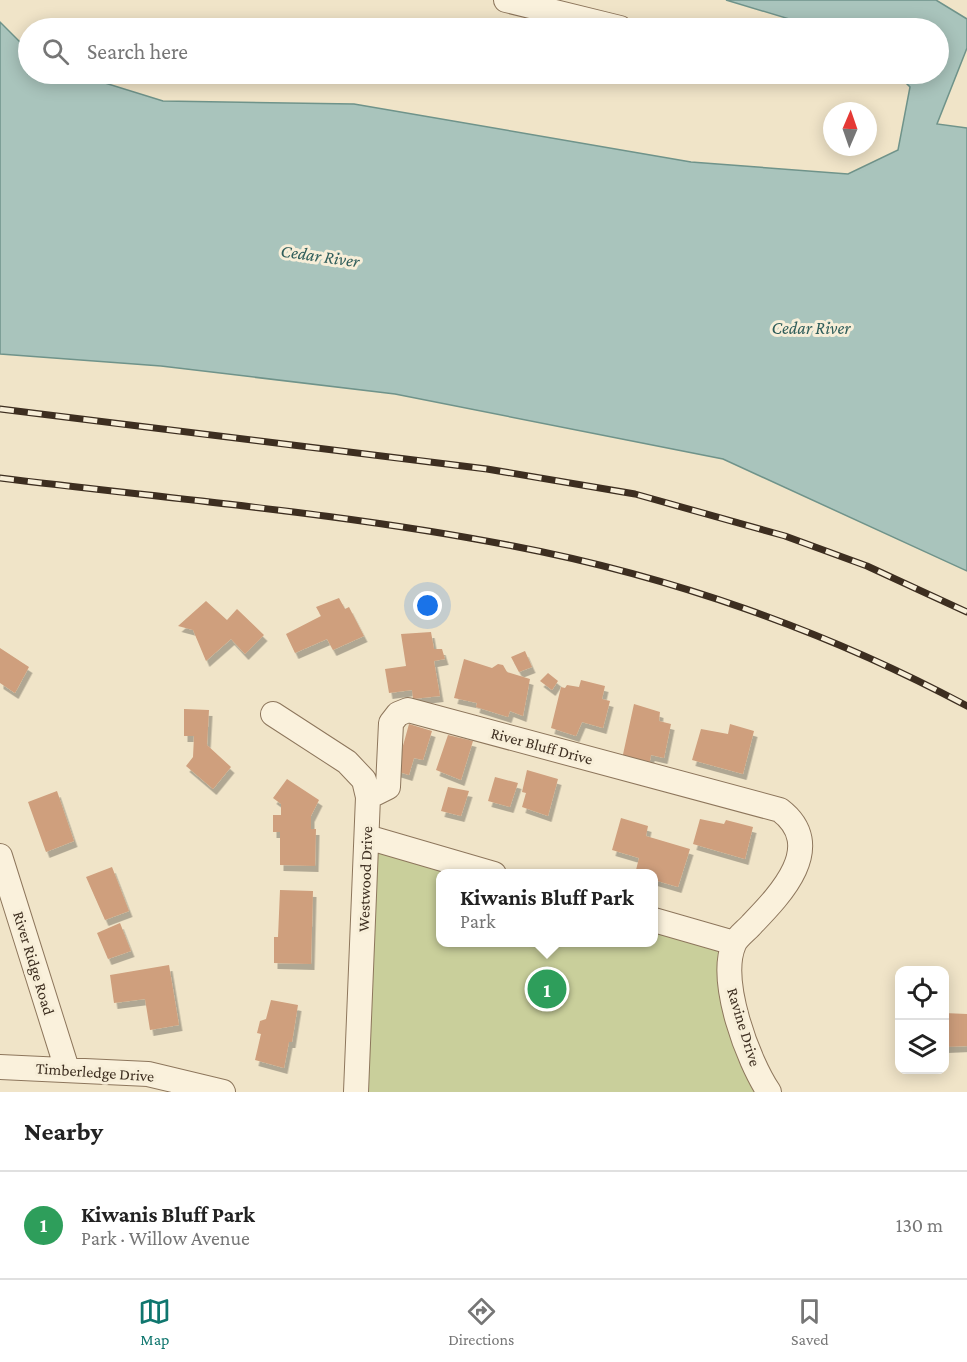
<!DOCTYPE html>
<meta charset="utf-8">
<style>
:root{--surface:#fff;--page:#f2f2f2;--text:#222;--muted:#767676;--line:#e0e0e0;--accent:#0f766e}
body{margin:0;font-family:"Crimson Pro",serif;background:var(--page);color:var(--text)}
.controls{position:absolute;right:18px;bottom:18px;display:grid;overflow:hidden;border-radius:12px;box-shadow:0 3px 15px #0003}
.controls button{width:54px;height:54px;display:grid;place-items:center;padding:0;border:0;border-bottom:2px solid var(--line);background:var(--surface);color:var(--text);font:30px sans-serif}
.compass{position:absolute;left:823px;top:102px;width:54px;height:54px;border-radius:50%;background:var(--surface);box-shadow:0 3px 15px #0003;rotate:2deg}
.you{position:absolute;left:428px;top:606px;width:21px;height:21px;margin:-15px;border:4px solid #fff;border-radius:50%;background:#1a73e8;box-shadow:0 0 0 9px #1a73e833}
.badge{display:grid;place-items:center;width:39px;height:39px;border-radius:50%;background:var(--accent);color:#fff;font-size:20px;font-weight:700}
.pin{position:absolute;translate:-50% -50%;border:3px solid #fff;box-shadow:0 2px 6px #0006}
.popup{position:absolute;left:436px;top:869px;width:222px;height:78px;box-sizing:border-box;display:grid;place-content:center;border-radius:12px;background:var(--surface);filter:drop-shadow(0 2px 4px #0005);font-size:20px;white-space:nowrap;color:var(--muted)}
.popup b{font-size:22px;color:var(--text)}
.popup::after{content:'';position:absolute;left:50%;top:100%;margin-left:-12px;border:12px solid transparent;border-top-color:var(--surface)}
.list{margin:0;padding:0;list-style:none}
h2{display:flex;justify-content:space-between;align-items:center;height:78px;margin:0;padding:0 24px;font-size:26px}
h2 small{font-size:20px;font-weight:400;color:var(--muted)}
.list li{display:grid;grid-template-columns:39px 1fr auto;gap:18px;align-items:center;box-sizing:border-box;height:108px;padding:0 24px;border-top:2px solid var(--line)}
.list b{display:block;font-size:22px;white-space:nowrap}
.list p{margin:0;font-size:20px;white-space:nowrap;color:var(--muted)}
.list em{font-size:20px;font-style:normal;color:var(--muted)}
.icon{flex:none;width:33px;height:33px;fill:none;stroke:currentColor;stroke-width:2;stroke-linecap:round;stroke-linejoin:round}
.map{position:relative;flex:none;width:967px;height:1092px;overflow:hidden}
.search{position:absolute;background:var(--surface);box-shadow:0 3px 15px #0003;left:18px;right:18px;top:18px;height:66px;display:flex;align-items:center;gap:15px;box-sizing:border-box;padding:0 21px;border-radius:33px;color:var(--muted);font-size:22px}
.sheet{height:186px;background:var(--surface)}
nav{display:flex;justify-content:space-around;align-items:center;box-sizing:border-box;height:84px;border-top:2px solid var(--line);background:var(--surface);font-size:16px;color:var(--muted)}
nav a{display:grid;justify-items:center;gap:3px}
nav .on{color:var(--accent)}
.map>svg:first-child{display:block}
.green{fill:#c9cf9b}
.water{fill:#a9c4bc;stroke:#6f938a;stroke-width:1.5}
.building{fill:#cf9f7d;filter:url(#shadow)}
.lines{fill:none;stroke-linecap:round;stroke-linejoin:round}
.minor-casing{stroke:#8d765c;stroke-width:26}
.minor{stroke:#faf1dc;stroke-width:24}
.rail-casing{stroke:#3d2e20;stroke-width:7}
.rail{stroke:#f7eed8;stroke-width:4.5;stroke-dasharray:14;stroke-linecap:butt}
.labels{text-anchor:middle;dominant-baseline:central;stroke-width:6;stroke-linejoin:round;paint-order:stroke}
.street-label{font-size:16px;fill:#3d2e20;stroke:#f7eed8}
.water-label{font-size:18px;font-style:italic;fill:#2f5d5a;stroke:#f7eed8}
</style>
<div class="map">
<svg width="967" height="1092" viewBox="0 0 967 1092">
<defs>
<filter id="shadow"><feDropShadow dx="3.5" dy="6" stdDeviation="0" flood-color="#0004"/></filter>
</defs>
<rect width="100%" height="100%" fill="#f0e4c8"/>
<!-- green -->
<path class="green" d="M367,837L494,873L440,874V942H654V920L734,943L730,963L770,1092H356Z"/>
<!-- water -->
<path class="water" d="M726,0H936L967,19V48L937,124L967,128V571L723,459L395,394L161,366L0,354V22L28,50V74H76L163,101L354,104L691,162L848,174L898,150L910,87L897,74H938V28H819Z"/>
<!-- building -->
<path class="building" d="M339,598L345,609L349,607L364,636L333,650L327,639L295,653L286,634L321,616L316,607Z
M206,601L227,620L237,609L264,635L245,654L231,639L206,661L193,630L178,626Z
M431,632L434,649H442L445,659L434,661L440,696L413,699L412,690L389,693L385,669L406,666L401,634Z
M0,648L29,667L15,693L0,683Z
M525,651L532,667L519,672L511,657Z
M464,659L492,668L498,664L503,665L507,672L530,679L523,716L510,711L508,717L476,707L477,703L454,698Z
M548,673L558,681L552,690L540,681Z
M581,680L605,686L602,699L610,701L603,728L582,722L576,736L551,728L561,687L565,688L567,685L579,687Z
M634,704L660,712L659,721L671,724L664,758L651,755L649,766L622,759Z
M184,709L209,710L207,745L231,767L213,789L186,766L193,757L194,736H184Z
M409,724L432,731L423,760L414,758L409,775L396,771Z
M730,724L754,731L743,774L692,760L701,729L728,734Z
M448,735L473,741L461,780L436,770Z
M527,770L558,779L548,816L522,807L526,793L522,792Z
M495,777L518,783L510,807L488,801Z
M287,779L319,800L311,816V829H316L315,866L280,865V832H273V815H281V804L273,798Z
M448,787L469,791L461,816L441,811Z
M57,791L74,841L46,852L28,802Z
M621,818L648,826L646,836L690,849L678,887L654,880V874H635L639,858L612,850Z
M700,819L724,824L726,820L753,827L745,859L693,844Z
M112,867L129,911L105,920L86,877Z
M280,890L313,891L311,964L274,963V937H278Z
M120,923L131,951L108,959L97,933Z
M169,965L179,1025L150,1030L145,999L114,1003L110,975Z
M271,1000L298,1005L292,1042H289L284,1068L255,1060L261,1034L257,1033L260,1021L266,1019Z
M944,1013L967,1014V1046L944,1047Z"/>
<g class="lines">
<!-- minor casing -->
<g class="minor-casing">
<path id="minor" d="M506,0L620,28
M273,714L347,762L364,780L368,797L356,1092
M368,797L388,787L391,723L398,714L408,710L780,810C827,846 781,894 752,924C747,930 737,937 734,944C718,981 748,1061 769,1092
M367,837L494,874
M0,856L67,1069
M654,920L734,943
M0,1067L148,1074L223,1092"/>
</g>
<!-- minor -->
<use href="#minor" class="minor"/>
<!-- rail casing -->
<g class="rail-casing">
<path id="rail" d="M0,409L487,469L635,494L785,536L867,566L967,612
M0,478C171,499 344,513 513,546C670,576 827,631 967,706"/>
</g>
<!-- rail -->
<use href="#rail" class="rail"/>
</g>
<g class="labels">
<!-- street labels -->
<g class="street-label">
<text transform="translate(542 746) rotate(15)">River Bluff Drive</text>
<text transform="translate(365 879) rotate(-88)">Westwood Drive</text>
<text transform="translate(34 963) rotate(73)">River Ridge Road</text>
<text transform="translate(744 1027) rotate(73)">Ravine Drive</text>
<text transform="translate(95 1072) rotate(4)">Timberledge Drive</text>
</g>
<!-- water labels -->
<g class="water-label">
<text transform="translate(320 256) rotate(8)">Cedar River</text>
<text x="811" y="328">Cedar River</text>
</g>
</g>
</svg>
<div class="controls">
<button><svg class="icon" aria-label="locate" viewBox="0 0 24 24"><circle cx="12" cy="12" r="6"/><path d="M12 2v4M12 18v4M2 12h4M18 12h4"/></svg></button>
<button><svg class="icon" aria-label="layers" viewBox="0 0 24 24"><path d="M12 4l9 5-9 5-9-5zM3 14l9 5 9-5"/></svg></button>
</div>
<svg class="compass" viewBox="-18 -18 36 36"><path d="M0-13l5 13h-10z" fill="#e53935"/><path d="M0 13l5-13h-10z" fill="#767676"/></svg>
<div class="you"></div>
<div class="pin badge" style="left:547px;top:989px;background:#2e9e5b">1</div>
<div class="popup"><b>Kiwanis Bluff Park</b>Park</div>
<div class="search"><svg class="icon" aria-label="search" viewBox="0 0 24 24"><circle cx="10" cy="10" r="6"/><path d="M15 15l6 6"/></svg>Search here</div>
</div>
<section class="sheet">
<h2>Nearby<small></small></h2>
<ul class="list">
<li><span class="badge" style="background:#2e9e5b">1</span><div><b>Kiwanis Bluff Park</b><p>Park · Willow Avenue</p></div><em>130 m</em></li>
</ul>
</section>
<nav>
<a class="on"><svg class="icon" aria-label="map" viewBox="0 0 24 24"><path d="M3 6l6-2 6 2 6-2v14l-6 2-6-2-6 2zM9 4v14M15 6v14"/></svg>Map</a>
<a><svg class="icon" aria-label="directions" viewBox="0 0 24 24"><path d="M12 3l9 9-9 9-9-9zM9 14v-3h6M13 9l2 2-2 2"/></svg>Directions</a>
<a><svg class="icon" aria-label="saved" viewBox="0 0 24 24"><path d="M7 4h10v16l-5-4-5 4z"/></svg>Saved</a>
</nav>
